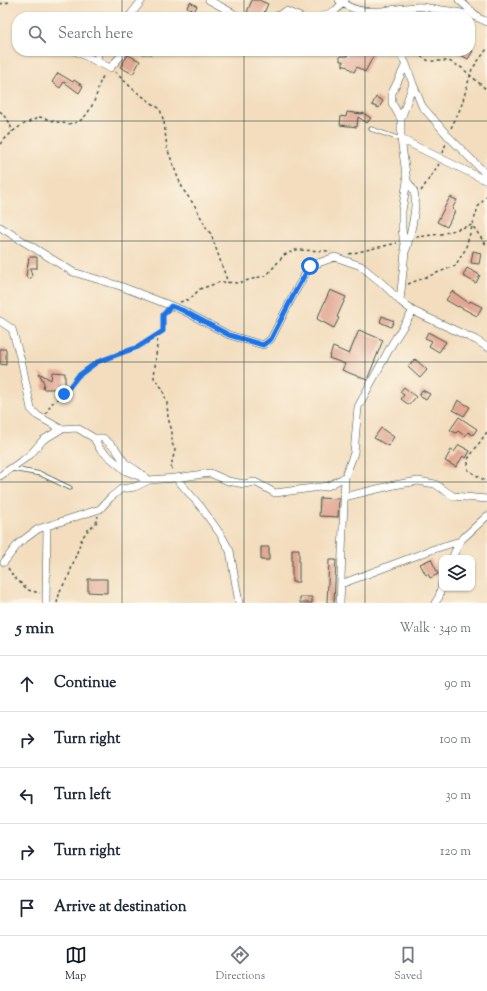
<!DOCTYPE html>
<meta charset="utf-8">
<style>
:root{--surface:#fff;--page:#f2f2f3;--text:#1f2937;--muted:#747a83;--line:#e0e1e3;--accent:#111827}
body{margin:0;font-family:"Sorts Mill Goudy",serif;background:var(--page);color:var(--text)}
.controls{position:absolute;right:12px;bottom:12px;display:grid;overflow:hidden;border-radius:8px;box-shadow:0 1px 3px #0004}
.controls button{width:36px;height:36px;display:grid;place-items:center;padding:0;border:0;border-bottom:1px solid var(--line);background:var(--surface);color:var(--text);font:20px sans-serif}
.stop{position:absolute;width:12px;height:12px;margin:-9px;border:3px solid #1a73e8;border-radius:50%;background:#fff}
.stop.end{background:#1a73e8;border-color:#fff;box-shadow:0 1px 4px #0008}
.list{margin:0;padding:0;list-style:none}
h2{display:flex;justify-content:space-between;align-items:center;height:52px;margin:0;padding:0 16px;font-size:17px}
h2 small{font-size:13px;font-weight:400;color:var(--muted)}
.list li{display:grid;grid-template-columns:26px 1fr auto;gap:12px;align-items:center;box-sizing:border-box;height:56px;padding:0 16px;border-top:1px solid var(--line)}
.list b{display:block;font-size:15px;white-space:nowrap}
.list em{font-size:13px;font-style:normal;color:var(--muted)}
.icon{flex:none;width:22px;height:22px;fill:none;stroke:currentColor;stroke-width:2;stroke-linecap:round;stroke-linejoin:round}
.map{position:relative;flex:none;width:487px;height:603px;overflow:hidden}
.search{position:absolute;background:var(--surface);box-shadow:0 1px 3px #0004;left:12px;right:12px;top:12px;height:44px;display:flex;align-items:center;gap:10px;box-sizing:border-box;padding:0 14px;border-radius:16px;color:var(--muted);font-size:15px}
.sheet{height:332px;background:var(--surface)}
nav{display:flex;justify-content:space-around;align-items:center;box-sizing:border-box;height:56px;border-top:1px solid var(--line);background:var(--surface);font-size:11px;color:var(--muted)}
nav a{display:grid;justify-items:center;gap:2px}
nav .on{color:var(--accent)}
.map>svg:first-child{display:block}
.building{fill:#e2a692}
.lines{fill:none;stroke-linecap:round;stroke-linejoin:round}
.lane-casing{stroke:#3f5549;stroke-width:5}
.street-casing{stroke:#3f5549;stroke-width:8}
.path{stroke:#3f5549;stroke-width:1.5;stroke-dasharray:3 3;stroke-linecap:butt}
.lane{stroke:#fff;stroke-width:3.5}
.street{stroke:#fff;stroke-width:7}
.route{stroke:#1a73e8;stroke-width:5}
.grid{fill:none;stroke:#1f3d34;stroke-width:1;stroke-opacity:0.55}
</style>
<div class="map">
<svg width="487" height="603" viewBox="0 0 487 603">
<rect width="100%" height="100%" fill="#fcf5e5"/>
<filter id="ink" filterUnits="userSpaceOnUse"><feTurbulence type="fractalNoise" baseFrequency=".025" numOctaves="2"/><feDisplacementMap in="SourceGraphic" scale="8" xChannelSelector="R" yChannelSelector="G"/><feConvolveMatrix kernelMatrix="1 2 1 2 8 2 1 2 1" color-interpolation-filters="sRGB"/></filter>
<filter id="wash" filterUnits="userSpaceOnUse"><feTurbulence type="fractalNoise" baseFrequency=".012" numOctaves="4" result="noise"/><feDisplacementMap in="SourceGraphic" scale="16" xChannelSelector="R" yChannelSelector="G"/><feGaussianBlur stdDeviation="0.9" result="paint"/><feColorMatrix in="noise" values="0 0 0 0 0 0 0 0 0 0 0 0 0 0 0 0 0 1.4 0 .05"/><feComposite in="paint" operator="in"/></filter>
<g filter="url(#wash)">
<rect width="100%" height="100%" fill="#f3ddbe"/>
<g id="blocks">
<!-- building -->
<path class="building" d="M252,0H259L268,4L262,17H257L247,12Z
M190,2L197,6L194,12L187,7Z
M349,51H368L374,55L365,72L357,67L354,72L346,66H343V61H340V56H347Z
M454,51H473L468,59Z
M128,55L140,61L133,74L120,67Z
M58,73L73,82L74,80L83,86L79,93L64,82L60,88L52,82Z
M376,97L383,101L379,108L372,105Z
M347,112L362,114L363,113L371,118L367,123L358,117L357,127L340,125L341,116L346,117Z
M450,197L457,200L452,209L455,211L447,227L437,222Z
M473,251L481,253L479,264L471,263Z
M29,257H37V268H30L32,276L31,278L28,279L26,276Z
M467,268L480,275L476,283L463,276Z
M330,290L346,297L337,317L339,318L334,328L317,319Z
M452,291L469,303L470,301L482,307L477,316L458,306V307L446,300Z
M382,316L394,321L391,327L380,322Z
M359,330L383,340L367,380L342,370L345,364L329,358L333,347L349,354Z
M428,332L446,342L439,352L429,346L432,341L425,338Z
M0,349H6V365L0,364Z
M415,359L427,370L420,378L408,367Z
M52,372L65,373V385H58V389H43L44,383L39,373L51,380Z
M404,387L416,397L409,405L401,399L404,395L400,392Z
M422,390L430,394L426,400L419,396Z
M458,400L470,407L464,416L453,410Z
M459,417L477,429L473,435L468,432L465,436L458,431L456,433L450,430Z
M381,428L394,437L388,446L374,438Z
M459,445L470,451L466,458L463,456L456,467L445,461L451,450L454,452Z
M320,498L339,499L338,517L319,516Z
M261,547H269V560H261Z
M292,549H299V582H292Z
M431,559L438,574L430,578L428,574L426,575L420,564Z
M329,560H336L334,603H327Z
M88,579H107V593L88,592Z
M300,597H312V603H300Z"/>
</g>
</g>
<g filter="url(#ink)">
<use href="#blocks" fill-opacity="0" stroke="#3f5549" stroke-width="1"/>
<g class="lines">
<!-- lane casing -->
<g class="lane-casing">
<path id="lane" d="M371,129L400,139
M12,469L41,474L70,488"/>
</g>
<!-- street casing -->
<g class="street-casing">
<path id="street" d="M209,0L240,17
M339,0C361,20 390,8 416,7C421,6 428,8 434,9C452,11 470,13 487,22
M459,0L477,16
M129,17L142,0
M220,17L233,13
M275,17L286,11L300,17
M322,17L336,10L345,0
M75,51L110,68L125,51
M145,51H150
M399,51L406,64L413,84L401,119V139L407,181L402,211V229L405,252L400,301
M97,62L98,53L100,51
M413,84L422,106L448,136L487,175
M401,119L392,103V93L406,64
M401,139L487,181
M0,227L73,272L120,286L182,310L229,335L263,345L271,339L295,292L310,266L335,257L361,266L383,284L400,301L413,311L476,340L487,347
M406,250C410,237 418,205 414,192C413,188 409,184 407,181
M0,321L12,329L22,364L31,409L38,416L61,429
M0,476L30,455L43,440L61,429L77,428L94,438L100,449L126,471L149,480L176,478L210,473L228,481L244,484L255,482L275,493L328,486L345,477
M176,478L201,507L221,535L230,551L239,603
M344,497L394,485L418,481L435,484L453,496L487,499
M452,558L460,541
M4,562L19,543L38,529L100,509L110,498L121,489L135,487L149,480L136,470L125,463L115,448L103,438H94
M341,584L434,549L460,541L487,516
M46,603L47,526
M340,603L345,477L354,453L358,407L392,344L413,311
M435,603L439,597L442,583"/>
</g>
<!-- path -->
<path class="path" d="M0,4L9,2L11,0
M409,54L420,56L429,61H449L462,68L487,90
M115,72L134,90L160,109L164,122L167,148L178,178L184,191L195,206L207,229L211,234L228,283
M0,111L10,123L12,132
M451,128L461,107L472,69L487,49
M0,144L12,132L22,125L40,117C68,125 81,132 95,99C99,89 98,82 105,74
M443,153L446,143
M421,191L439,164
M416,237L441,234L472,225L487,246
M349,254L397,243
M408,284L455,266L465,250L478,207L487,196
M180,302L190,299L200,289L220,282L238,283L267,275L284,255L295,250L331,251
M158,334L154,378L162,388L167,403L168,418L172,431V443L175,450L171,466L173,471
M46,414L51,404L64,394L78,376L97,362L138,347L163,331V315L166,311
M487,432L468,459V470L487,482
M8,568L13,576L28,590L40,593
M57,603L60,591L69,575L82,538L88,530L96,523L98,516"/>
<!-- lane -->
<use href="#lane" class="lane"/>
<!-- street -->
<use href="#street" class="street"/>
</g>
</g>
<g class="lines" filter="url(#ink)">
<!-- route -->
<path class="route" d="M64,394L78,376L97,362L138,347L163,331V315L171,306L182,310L229,335L263,345L271,339L295,292L310,266"/>
</g>
<!-- grid -->
<path class="grid" d="M122,0V17M244,0V17M365,0V17M122,51V603M244,51V603M365,51V603M0,121H487M0,241H487M0,362H487M0,482H487"/>
</svg>
<div class="controls">
<button><svg class="icon" aria-label="layers" viewBox="0 0 24 24"><path d="M12 4l9 5-9 5-9-5zM3 14l9 5 9-5"/></svg></button>
</div>
<div class="stop" style="left:310px;top:266px"></div>
<div class="stop end" style="left:64px;top:394px"></div>
<div class="search"><svg class="icon" aria-label="search" viewBox="0 0 24 24"><circle cx="10" cy="10" r="6"/><path d="M15 15l6 6"/></svg>Search here</div>
</div>
<section class="sheet">
<h2>5 min<small>Walk · 340 m</small></h2>
<ul class="list">
<li><svg class="icon" aria-label="ahead" viewBox="0 0 24 24"><path d="M12 20V5M6 11l6-6 6 6"/></svg><div><b>Continue</b></div><em>90 m</em></li>
<li><svg class="icon" aria-label="right" viewBox="0 0 24 24"><path d="M7 20v-9h11M14 6l5 5-5 5"/></svg><div><b>Turn right</b></div><em>100 m</em></li>
<li><svg class="icon" aria-label="left" viewBox="0 0 24 24"><path d="M17 20v-9H6M10 6l-5 5 5 5"/></svg><div><b>Turn left</b></div><em>30 m</em></li>
<li><svg class="icon" aria-label="right" viewBox="0 0 24 24"><path d="M7 20v-9h11M14 6l5 5-5 5"/></svg><div><b>Turn right</b></div><em>120 m</em></li>
<li><svg class="icon" aria-label="arrive" viewBox="0 0 24 24"><path d="M6 21V4h12l-3 4 3 4H6"/></svg><div><b>Arrive at destination</b></div></li>
</ul>
</section>
<nav>
<a class="on"><svg class="icon" aria-label="map" viewBox="0 0 24 24"><path d="M3 6l6-2 6 2 6-2v14l-6 2-6-2-6 2zM9 4v14M15 6v14"/></svg>Map</a>
<a><svg class="icon" aria-label="directions" viewBox="0 0 24 24"><path d="M12 3l9 9-9 9-9-9zM9 14v-3h6M13 9l2 2-2 2"/></svg>Directions</a>
<a><svg class="icon" aria-label="saved" viewBox="0 0 24 24"><path d="M7 4h10v16l-5-4-5 4z"/></svg>Saved</a>
</nav>
